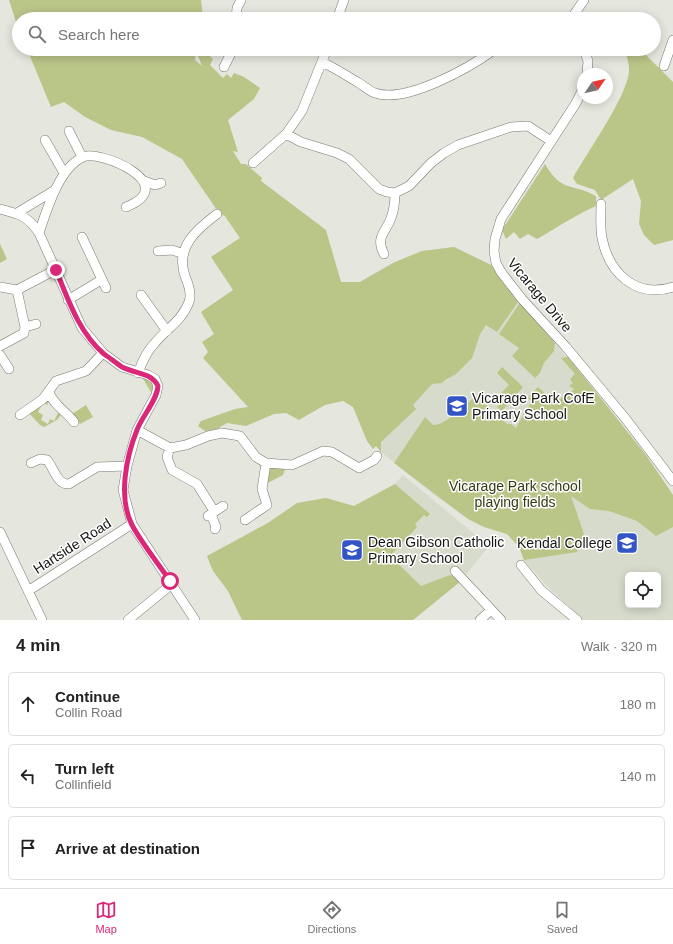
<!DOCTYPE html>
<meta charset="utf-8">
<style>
:root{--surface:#fff;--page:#f6f6f6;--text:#222;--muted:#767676;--line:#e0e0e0;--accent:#db2777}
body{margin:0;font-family:Helvetica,sans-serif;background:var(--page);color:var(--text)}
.controls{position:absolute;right:12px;bottom:12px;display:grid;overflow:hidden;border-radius:6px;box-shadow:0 2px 10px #0003}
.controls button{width:36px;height:36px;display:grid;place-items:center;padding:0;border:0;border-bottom:1px solid var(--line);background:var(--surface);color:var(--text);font:20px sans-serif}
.compass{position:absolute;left:577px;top:68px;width:36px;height:36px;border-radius:50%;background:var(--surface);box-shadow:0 2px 10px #0003;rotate:56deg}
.stop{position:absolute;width:12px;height:12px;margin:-9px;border:3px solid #db2777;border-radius:50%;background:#fff}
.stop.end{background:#db2777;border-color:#fff;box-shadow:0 1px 4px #0008}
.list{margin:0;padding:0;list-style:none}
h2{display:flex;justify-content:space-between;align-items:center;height:52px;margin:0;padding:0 16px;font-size:17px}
h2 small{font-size:13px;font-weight:400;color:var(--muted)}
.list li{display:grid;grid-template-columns:26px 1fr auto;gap:12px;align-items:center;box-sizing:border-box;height:64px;margin:0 8px 8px;padding:0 8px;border:1px solid var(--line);border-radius:6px}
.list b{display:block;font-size:15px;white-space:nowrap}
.list p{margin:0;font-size:13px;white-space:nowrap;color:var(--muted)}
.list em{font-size:13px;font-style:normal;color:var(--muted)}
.icon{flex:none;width:22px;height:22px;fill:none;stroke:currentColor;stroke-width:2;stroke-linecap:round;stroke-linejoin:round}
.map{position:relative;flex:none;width:673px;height:620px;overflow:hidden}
.search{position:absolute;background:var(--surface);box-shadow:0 2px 10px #0003;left:12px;right:12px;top:12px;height:44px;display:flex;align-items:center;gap:10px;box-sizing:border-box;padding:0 14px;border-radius:22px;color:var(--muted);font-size:15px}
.sheet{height:268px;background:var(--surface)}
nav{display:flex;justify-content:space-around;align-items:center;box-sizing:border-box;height:56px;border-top:1px solid var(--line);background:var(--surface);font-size:11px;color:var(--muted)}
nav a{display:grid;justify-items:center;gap:2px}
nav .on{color:var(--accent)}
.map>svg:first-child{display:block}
.built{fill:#d7dbcb;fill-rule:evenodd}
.green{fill:#bac588}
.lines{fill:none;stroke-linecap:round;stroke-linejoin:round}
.street-casing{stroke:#787a72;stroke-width:10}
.street{stroke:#fff;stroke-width:9}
.route{stroke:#db2777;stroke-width:5}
.labels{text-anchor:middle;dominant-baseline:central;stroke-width:3;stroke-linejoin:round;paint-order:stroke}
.street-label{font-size:14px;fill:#151613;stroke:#fff}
.poi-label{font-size:14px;fill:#151613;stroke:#fff;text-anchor:start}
.park-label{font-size:14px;fill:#343a11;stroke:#fff}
</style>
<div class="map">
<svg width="673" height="620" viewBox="0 0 673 620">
<rect width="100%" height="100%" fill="#e5e7de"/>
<!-- built -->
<path class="built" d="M454,247L491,265L517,301L585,378L567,395L554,402L673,495V620H579L571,608L547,586L524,560L519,547L507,534L484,527L468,519L434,495L381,452L376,446L343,291L391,264L422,251ZM628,575H658V605H628Z
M403,475L489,546L461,581L413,620H242L228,591L213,571L207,556L268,523L297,503L326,498L354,506L395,484Z"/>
<!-- green -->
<path class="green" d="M9,0H201L203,19H19V31Z
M27,49H196L195,60L202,66L197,53L202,49L213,59L210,65L223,78L227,74L231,78L234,73L244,77L260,88L254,99L228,120L238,152L233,151L241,164H246L262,178L261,181L326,230L341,282H360L395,262L422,251L454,247L491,265L518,302L497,332L486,325L480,334L472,358L456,374L445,380L442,383L432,384L413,405L416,409L381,442V452L376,446L373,449L367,441L353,407L343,401L325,405L299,420L286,413L274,414L246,426L227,423L217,429L205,431L198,426L201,421L235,409L248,407L203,358L208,352L202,342L214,334L201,312L233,290L211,257L240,238L224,215L221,216L182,159L142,137L111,130L85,117L64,102L51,107Z
M624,49H640L673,82V240L654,245L644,235L639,224L641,201L633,179L601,200L595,190L577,184L573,178C586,154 629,94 629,70C629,63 627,56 624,49Z
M545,164C563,194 571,182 596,196V206C575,215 557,228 537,239L528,234L520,239L514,232L506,239L502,230Z
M0,244L7,259L0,263Z
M520,303L555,343L554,351L544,363L540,373L535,378L512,356L519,348L499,334Z
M568,357L646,455L673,495V527L656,536L637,521L609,511L590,509L571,496L584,534L577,552L524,560L519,547L507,534L484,527L468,519L394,463L425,417L433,425C445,426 467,403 476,396L507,424H511L516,428L525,411L532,402L528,398L538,387L554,402L567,395L574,389L569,386L573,383L570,379L575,374L561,358Z
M502,367L523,387L502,411L497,407L504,400L499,395L509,385L497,373Z
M142,377L147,378L153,386L152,394Z
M43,400L47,401L48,405L43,403L38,412L43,415L41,420L48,424L50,419L54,421L59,411L53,406L59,408L61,415L57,420L44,427L40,425L28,412Z
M86,405L93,417L80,424L72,414Z
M275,467L285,469L283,475L266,484L268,472L271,468Z
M395,484L430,514L427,517L424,515L415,524L417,527L390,556L421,586L450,575L461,581L413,620H242L228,591L213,571L207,556L268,523L297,503L326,498L354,506Z"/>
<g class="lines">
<!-- street casing -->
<g class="street-casing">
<path id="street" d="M236,19L237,8L241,0
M337,19L344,0
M571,19L584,0
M584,49L588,61L587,74
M322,62C335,68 347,76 359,83C364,86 369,91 375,93C406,104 471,67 495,49
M664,66L673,40
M224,67L233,49
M583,89L576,103L501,219L495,239L494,251L496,263L501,272L522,299L566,347L625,418L673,481
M69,131L82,157
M286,134L301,142L337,153L349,159L379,189L387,192L395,193L409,186L431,163L444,153L458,145L511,127L528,126L551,141
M45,140L64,173
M253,163L286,134L302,111L327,49
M144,181L155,185L161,183
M601,204C601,214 600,227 602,238C609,273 636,299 673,287
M0,209C19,214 28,216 39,233L82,328L103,353L122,367L148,375L155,379L158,386L156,395L137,430L127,466L123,490L132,524L195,620
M17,213L55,190
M39,233C47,209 59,168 83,157C98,149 183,184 126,207
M82,237L106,288
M158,251L172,250L184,254
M384,254C375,236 386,233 391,218C394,210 395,201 395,193
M0,287L17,290L55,270
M141,295L167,331
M68,300L101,280
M25,327L36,324
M0,346L24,333L25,327L17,290
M0,355L9,369
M138,373C142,362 146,352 154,344C166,329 182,321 189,302C192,294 188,283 185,276C175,247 197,229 217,214
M49,392C53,405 66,411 74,422
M20,415L43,399L56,381L86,371L103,353
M137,430L170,448L186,445L208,436L222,433L240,436L256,457L266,463L292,465L323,451L332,452L359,468L374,460L377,456
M170,448L167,457L172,470L197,484L214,511
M31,463L40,459L47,460C54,468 57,485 69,484L97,467L127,466
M211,514L216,527L215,529
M208,516L223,506
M245,520L267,505L262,489L266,463
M0,532L42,620
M521,565L541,590L577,620
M455,571L501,620
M28,591L132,524
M128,620L172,584
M480,620L491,610"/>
</g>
<!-- street -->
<use href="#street" class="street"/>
</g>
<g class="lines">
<!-- route -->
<path class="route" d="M56,270C68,299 79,333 104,354C110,358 116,363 122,367C135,374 151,372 158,386C157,401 142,416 137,430C126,457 118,498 132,525C143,545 158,563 170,581"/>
</g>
<!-- icons -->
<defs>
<g id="school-square" transform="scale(1.15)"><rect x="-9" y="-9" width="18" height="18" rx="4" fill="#3354c5" stroke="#fff"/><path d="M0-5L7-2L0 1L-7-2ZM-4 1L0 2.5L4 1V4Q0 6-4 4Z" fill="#fff"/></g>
<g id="university-square" transform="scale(1.15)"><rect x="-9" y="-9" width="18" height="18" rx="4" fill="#3354c5" stroke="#fff"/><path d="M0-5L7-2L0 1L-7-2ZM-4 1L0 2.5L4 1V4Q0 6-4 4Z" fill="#fff"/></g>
</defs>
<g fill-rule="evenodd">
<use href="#school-square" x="457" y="406"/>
<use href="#university-square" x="627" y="543"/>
<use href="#school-square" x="352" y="550"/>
</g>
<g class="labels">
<!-- street labels -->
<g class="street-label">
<text transform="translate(540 295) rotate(50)">Vicarage Drive</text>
<text transform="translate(72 546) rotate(-33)">Hartside Road</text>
</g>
<!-- poi labels -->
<g class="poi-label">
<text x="472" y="398">Vicarage Park CofE<tspan x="472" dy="16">Primary School</tspan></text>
<text x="368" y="542">Dean Gibson Catholic<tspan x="368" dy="16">Primary School</tspan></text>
<text x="612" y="543" text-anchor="end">Kendal College</text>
</g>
<!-- park labels -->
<g class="park-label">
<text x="515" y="486">Vicarage Park school<tspan x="515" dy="16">playing fields</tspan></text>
</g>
</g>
</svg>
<div class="controls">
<button><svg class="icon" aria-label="locate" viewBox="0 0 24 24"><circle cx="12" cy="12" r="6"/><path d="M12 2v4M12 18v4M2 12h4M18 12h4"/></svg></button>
</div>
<svg class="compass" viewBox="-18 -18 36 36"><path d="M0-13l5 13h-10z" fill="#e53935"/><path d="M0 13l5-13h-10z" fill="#767676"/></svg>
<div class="stop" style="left:170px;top:581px"></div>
<div class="stop end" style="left:56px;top:270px"></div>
<div class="search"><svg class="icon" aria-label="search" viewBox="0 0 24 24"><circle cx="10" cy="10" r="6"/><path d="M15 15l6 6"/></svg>Search here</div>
</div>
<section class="sheet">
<h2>4 min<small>Walk · 320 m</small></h2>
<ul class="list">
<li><svg class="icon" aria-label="ahead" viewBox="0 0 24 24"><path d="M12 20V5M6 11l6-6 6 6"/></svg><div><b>Continue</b><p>Collin Road</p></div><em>180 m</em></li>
<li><svg class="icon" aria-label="left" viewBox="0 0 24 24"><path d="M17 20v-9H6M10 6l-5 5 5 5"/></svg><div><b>Turn left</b><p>Collinfield</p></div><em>140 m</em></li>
<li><svg class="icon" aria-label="arrive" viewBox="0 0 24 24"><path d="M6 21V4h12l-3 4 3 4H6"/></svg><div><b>Arrive at destination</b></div></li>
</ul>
</section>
<nav>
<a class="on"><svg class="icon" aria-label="map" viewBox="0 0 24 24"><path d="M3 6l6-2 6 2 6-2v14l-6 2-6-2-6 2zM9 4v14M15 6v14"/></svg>Map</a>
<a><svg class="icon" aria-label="directions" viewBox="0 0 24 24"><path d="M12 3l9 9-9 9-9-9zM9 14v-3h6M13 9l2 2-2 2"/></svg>Directions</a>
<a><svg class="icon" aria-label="saved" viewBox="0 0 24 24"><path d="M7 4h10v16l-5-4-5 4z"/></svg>Saved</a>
</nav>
